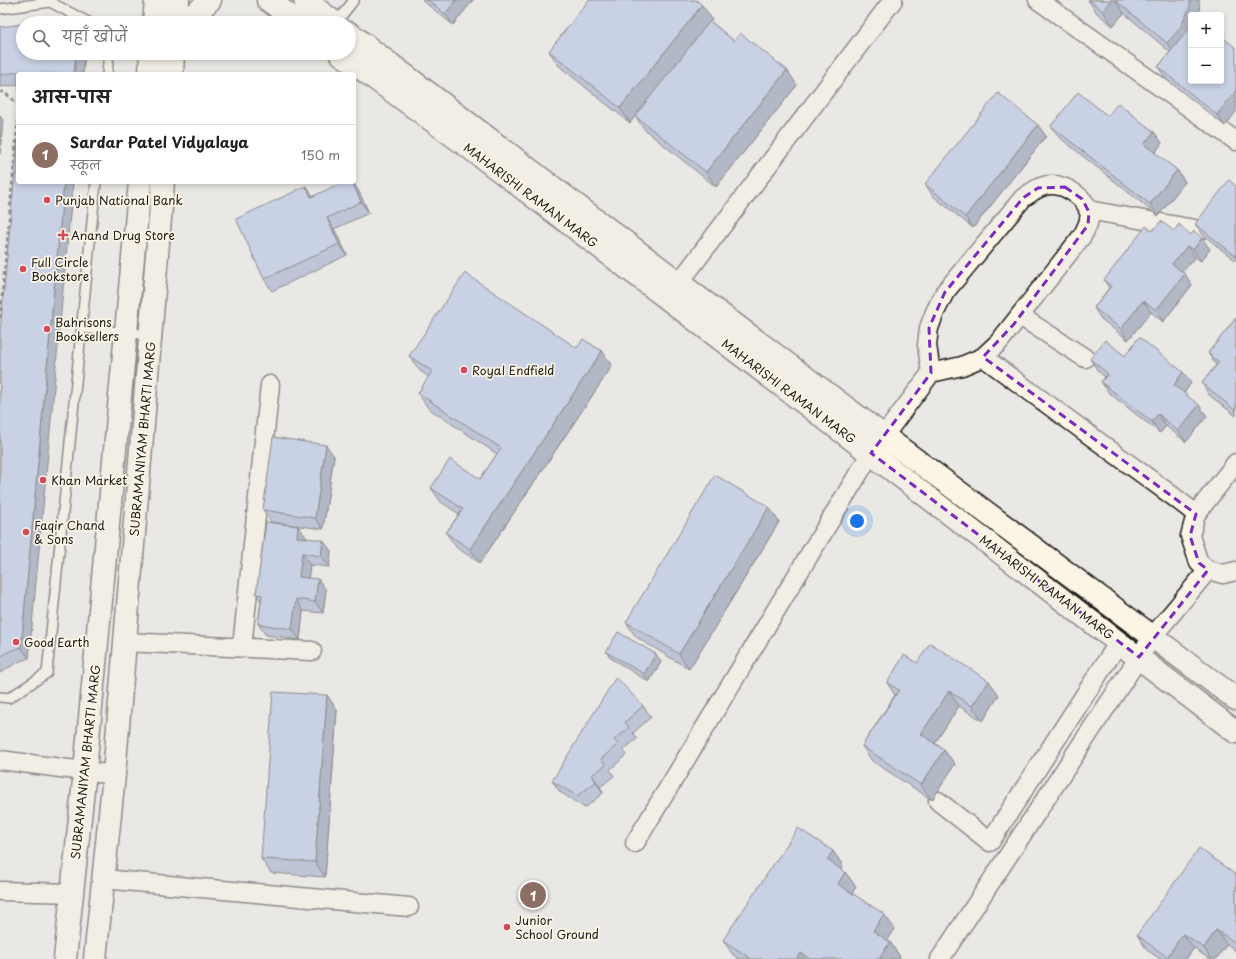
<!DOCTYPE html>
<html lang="hi">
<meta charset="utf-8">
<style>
:root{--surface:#fff;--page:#f6f6f6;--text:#222;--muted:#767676;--line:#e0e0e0;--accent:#0b8043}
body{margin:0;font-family:"Playpen Sans","Playpen Sans Deva",sans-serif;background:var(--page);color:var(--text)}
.controls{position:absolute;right:12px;top:12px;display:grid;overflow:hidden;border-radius:4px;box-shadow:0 2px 6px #0003}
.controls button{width:36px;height:36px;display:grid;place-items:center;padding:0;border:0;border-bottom:1px solid var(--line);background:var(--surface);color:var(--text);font:20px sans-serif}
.you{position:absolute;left:857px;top:521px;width:14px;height:14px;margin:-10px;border:3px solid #fff;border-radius:50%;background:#1a73e8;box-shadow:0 0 0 6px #1a73e833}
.badge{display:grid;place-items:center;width:26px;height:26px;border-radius:50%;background:var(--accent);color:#fff;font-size:13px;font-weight:700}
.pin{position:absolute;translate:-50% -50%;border:2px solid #fff;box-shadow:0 1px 4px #0006}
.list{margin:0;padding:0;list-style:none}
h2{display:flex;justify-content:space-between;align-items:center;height:52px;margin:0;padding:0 16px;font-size:17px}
h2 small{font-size:13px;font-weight:400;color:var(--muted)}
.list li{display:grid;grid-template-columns:26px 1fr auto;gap:12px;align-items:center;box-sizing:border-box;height:60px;padding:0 16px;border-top:1px solid var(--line)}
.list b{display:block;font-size:15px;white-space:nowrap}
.list p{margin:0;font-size:13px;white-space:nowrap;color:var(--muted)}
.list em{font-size:13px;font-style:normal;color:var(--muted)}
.icon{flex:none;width:22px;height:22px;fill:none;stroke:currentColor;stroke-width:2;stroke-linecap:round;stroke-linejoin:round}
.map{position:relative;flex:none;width:1236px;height:959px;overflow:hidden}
.search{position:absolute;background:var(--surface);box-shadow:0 2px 6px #0003;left:16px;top:16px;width:340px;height:44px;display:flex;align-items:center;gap:10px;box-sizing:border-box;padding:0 14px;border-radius:22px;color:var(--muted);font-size:15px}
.panel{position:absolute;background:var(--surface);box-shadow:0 2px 6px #0003;left:16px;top:72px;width:340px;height:112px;border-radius:4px}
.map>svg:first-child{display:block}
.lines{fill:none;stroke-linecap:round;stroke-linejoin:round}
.lane-casing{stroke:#1c1c1c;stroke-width:12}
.street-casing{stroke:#1c1c1c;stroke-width:21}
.secondary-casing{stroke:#1c1c1c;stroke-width:25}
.path{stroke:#1c1c1c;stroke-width:2.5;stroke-dasharray:4 3;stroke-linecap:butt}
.lane{stroke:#fcf5e5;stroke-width:9}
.street{stroke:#fcf5e5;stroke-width:18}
.secondary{stroke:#fcf5e5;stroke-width:22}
.wall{fill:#8c9cc4;stroke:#1c1c1c}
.shaded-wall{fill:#727fa0;stroke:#1c1c1c}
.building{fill:#a3b5e4;stroke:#1c1c1c}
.marked{fill:none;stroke:#7b2cbf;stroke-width:3;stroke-dasharray:8 5;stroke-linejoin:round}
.poi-dot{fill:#d1495b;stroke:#fcf5e5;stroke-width:1.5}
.labels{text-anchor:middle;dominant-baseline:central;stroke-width:3.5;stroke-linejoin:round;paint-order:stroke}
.street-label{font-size:12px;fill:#1c1c1c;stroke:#fcf5e5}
.poi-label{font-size:12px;fill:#1c1c1c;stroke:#fcf5e5;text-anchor:start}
</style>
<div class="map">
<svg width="1236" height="959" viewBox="0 0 1236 959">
<rect width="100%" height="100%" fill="#eae8e5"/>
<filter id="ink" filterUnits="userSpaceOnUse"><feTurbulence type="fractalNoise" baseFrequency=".025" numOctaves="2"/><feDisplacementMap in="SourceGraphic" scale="8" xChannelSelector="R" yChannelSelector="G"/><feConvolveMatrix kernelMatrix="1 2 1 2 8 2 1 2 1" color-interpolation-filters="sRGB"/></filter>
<g filter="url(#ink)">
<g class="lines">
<!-- lane casing -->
<g class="lane-casing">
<path id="lane" d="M0,9L50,2L90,23
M336,23L354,0
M107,74L109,53
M82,328L151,335
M0,697L9,698L47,673L96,182"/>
</g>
<!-- street casing -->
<g class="street-casing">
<path id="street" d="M1038,0L1236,141
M1088,210L1200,230
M679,283L893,0
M1020,316L1085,358
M983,357L1174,497L1196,514
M1236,463L1196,514L1190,536L1199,563L1208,570L1223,574L1236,571
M125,642L312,651
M242,647L270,385
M0,760L114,775
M938,801L990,842L1119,642
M635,843L871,453L931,373L962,366L983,357L999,342L1082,236C1086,229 1091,220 1089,212C1086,198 1065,184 1051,185C1040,185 1032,192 1023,198L945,292L935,312L929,328L927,345L931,373
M103,879L409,907
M0,891L72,893
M940,959L1153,636L1208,570"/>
</g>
<!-- secondary casing -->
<g class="secondary-casing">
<path id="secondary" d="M268,0L300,23
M305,0L335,23
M154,23L156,0
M176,23L178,0
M188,23L192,17L210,0
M349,33L679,283L1236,699
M340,53L470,148L1236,732
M150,74L151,53
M172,74L173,53
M65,959L85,771L140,182
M95,959L114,775L163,182"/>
</g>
<!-- path -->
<path class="path" d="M0,92H4L18,104
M0,318L18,120"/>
<!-- lane -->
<use href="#lane" class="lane"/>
<!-- street -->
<use href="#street" class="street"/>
<!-- secondary -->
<use href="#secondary" class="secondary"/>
</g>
<!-- wall -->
<path class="wall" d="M422,0H473L453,25Z
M1088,0H1199L1191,15L1221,81L1225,126L1166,79L1158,67L1170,52L1124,13L1113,26L1097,13Z
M712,19L710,21L734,41L797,85L716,187L645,130L635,116L630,123L559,66L549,51Z
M0,27L23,53H80L84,59L83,74H18V85L0,87Z
M1108,116L1154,132L1162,143L1155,153L1177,170L1185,182L1158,216L1059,137L1051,126Z
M1046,136L973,228L933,196L925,184Z
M306,186L313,196L358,190L369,213L334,229L347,255L272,291L264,279Z
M1236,186V261L1203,235L1195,224Z
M1152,231H1174L1191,235L1210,249L1201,261L1195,257L1182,272L1192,285L1163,322L1151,312L1128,340L1101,319L1094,308L1109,288L1104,280Z
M1236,318V416L1209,395L1202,383L1216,365L1208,353Z
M0,331L29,658L18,662L0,673Z
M577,348L602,351L612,366L480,563L457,548L446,533L459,514L441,502L431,488L480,479L497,454L428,408L418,393L429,377L420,371L409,356Z
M1125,356L1191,383L1184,393L1207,416L1186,442L1166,426L1160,433L1109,393L1101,382L1105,377L1098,371L1090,359Z
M334,456L323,529L271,522L263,510Z
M779,522L689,669L636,637L626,622Z
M298,526L306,538L331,551L329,567L310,565L308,578L326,590L323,613L303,611L300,640L266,635L258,624L261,601L256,594Z
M606,652L661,662L649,682L612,659Z
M917,663L999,695L983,721L959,706L935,743L944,750L955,764L932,800L872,761L862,746L895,695L887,683Z
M643,706L651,717L633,733L637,739L623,750L626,755L610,770L614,776L600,787L603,793L585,808L560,792L552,781Z
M337,710L325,877L271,873L261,859Z
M833,851L843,866L841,869L845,872L856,887L852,893L895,929L887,940L890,942L900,957L899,959H739L733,955L723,940Z
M1236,875V951L1227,944L1216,959H1209L1194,948L1186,959H1160L1147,950L1137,935Z"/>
<!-- shaded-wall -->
<path class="shaded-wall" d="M456,0H473L453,25L445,14Z
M1112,0H1115L1124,13L1113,26L1103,11Z
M1190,0H1199L1200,15H1191V41L1177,58L1167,43Z
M702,5L712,19L630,123L620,108Z
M76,53H80L84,59L83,74H74Z
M787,70L797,85L716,187L706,172Z
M1236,90V112L1225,126L1217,115Z
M0,116L3,120L0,154Z
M1038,125L1046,136L973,228L965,217Z
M1154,132L1162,143L1152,156L1144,144Z
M1177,170L1185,182L1158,216L1150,204Z
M64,182H73L29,658L21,647Z
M352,182H353L358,190L369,213L361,202Z
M306,186L314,197H311Z
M327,218L334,229L347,255L339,244Z
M1202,238L1210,249L1201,261L1193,250Z
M1187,246L1195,257L1180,275L1172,264Z
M1185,274L1192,285L1163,322L1156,310Z
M1143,301L1151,312L1128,340L1121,329Z
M602,351L612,366L480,563L470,549Z
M1183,372L1191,383L1182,396L1174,385Z
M1199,405L1207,416L1186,442L1178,431Z
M1158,414L1166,426L1160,433L1152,422Z
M326,445L334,456L323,529L315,518Z
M769,507L779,522L689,669L679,654Z
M298,526L306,537L305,548L297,537Z
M323,540L331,551L329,567L321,556Z
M302,553L310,565L307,588L299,577Z
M318,579L326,590L323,613L315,602Z
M296,599L303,611L300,640L292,629Z
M656,654L661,662L649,682L644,674Z
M989,681L999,695L983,721L972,706Z
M949,691L959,706L931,749L921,734Z
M327,695L337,710L325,877L315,862Z
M944,750L955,764L932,800L921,785Z
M592,775L600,787L603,793L596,782Z
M833,851L843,866L837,874L827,860Z
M845,872L856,887L848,898L838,884Z
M884,914L895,929L884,946L873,931Z
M1216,930L1227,944L1216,959H1211L1204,948Z
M1183,934L1194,948L1186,959H1169L1167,957Z
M890,942L900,957L899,959H879Z
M801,953L805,959H797Z"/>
<!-- building -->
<path class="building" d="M428,0H456L445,14Z
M589,0H696L702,5L620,108L549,51Z
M1089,0H1112L1103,11Z
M1115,0H1190V7L1180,28L1167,43Z
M710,21L734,41L740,33L787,70L706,172L635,116Z
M23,24V53H76L74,74H24V71L0,75V27Z
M1191,26V81H1221V36L1236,48V90L1217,115L1158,67Z
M1078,92L1108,116L1118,103L1154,132L1144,144L1177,170L1150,204L1051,126Z
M998,93L1038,125L965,217L925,184Z
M18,139V182H64L21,647L10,651L0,657V331Z
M1229,180L1236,186V256L1195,224Z
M343,182H352L361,202L327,218L339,244L264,279L236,219L306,186L311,197Z
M1161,221L1174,231L1179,224L1191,235L1194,231L1202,238L1193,250L1187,246L1172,264L1185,274L1156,310L1143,301L1121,329L1094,308L1111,286L1104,280L1146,226L1152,231Z
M465,273L577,348L583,339L602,351L470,549L446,533L463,509L431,488L450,459L480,479L501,448L418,393L432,371L409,356Z
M1236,318V411L1202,383L1219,362L1208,353Z
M1139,337L1183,372L1174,385L1199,405L1178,431L1158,414L1152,422L1101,382L1108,374L1090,359L1105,340L1125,356Z
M273,437L326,445L315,518L263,510Z
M715,475L769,507L679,654L626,622Z
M266,522L298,526L297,537L323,540L321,556L302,553L299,577L318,579L315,602L296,599L292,629L258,624L262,595L256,594Z
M618,632L656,654L644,674L606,652Z
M930,643L989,681L972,706L949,691L921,734L944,750L921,785L862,746L899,690L887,683L904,655L917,663Z
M616,677L643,706L625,722L629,728L614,740L618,744L601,759L606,765L592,775L596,782L577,796L552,781Z
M273,692L327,695L315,862L261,859Z
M798,828L833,851L827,860L845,872L838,884L884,914L873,931L890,942L879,959H810L801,953L797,959H751L723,940Z
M1199,848L1236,875V943L1216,930L1204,948L1183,934L1167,957L1137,935Z"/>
</g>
<!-- marked area -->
<path d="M0 0H1236V959H0ZM1065,187L1082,199L1089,212L1088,225L1014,324L983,357L1196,514L1190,536L1199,563L1208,570L1139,657L871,453L931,373L929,328L945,292L1023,198L1038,188Z" fill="#eae8e5" fill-opacity=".55" fill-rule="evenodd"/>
<path class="marked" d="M1065,187L1082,199L1089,212L1088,225L1014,324L983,357L1196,514L1190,536L1199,563L1208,570L1139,657L871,453L931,373L929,328L945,292L1023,198L1038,188Z"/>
<!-- markers -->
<g class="poi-dot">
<circle cx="47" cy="200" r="4"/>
<path d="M61 229h4v4h4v4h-4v4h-4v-4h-4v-4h4z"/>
<circle cx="23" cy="269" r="4"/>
<circle cx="47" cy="329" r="4"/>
<circle cx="464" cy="370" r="4"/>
<circle cx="43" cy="480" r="4"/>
<circle cx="26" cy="532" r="4"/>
<circle cx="16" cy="642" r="4"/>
<circle cx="507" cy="927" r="4"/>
</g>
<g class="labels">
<!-- street labels -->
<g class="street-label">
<text transform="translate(531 195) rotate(37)">MAHARISHI RAMAN MARG</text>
<text transform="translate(789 391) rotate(37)">MAHARISHI RAMAN MARG</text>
<text transform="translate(142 439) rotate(-85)">SUBRAMANIYAM BHARTI MARG</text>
<text transform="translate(1047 587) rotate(37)">MAHARISHI RAMAN MARG</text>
<text transform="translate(85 762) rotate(-84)">SUBRAMANIYAM BHARTI MARG</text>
</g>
<!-- poi labels -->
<g class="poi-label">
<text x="55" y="200">Punjab National Bank</text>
<text x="71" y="235">Anand Drug Store</text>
<text x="31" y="262">Full Circle<tspan x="31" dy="14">Bookstore</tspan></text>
<text x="55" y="322">Bahrisons<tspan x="55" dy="14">Booksellers</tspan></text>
<text x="472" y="370">Royal Endfield</text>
<text x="51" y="480">Khan Market</text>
<text x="34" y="525">Faqir Chand<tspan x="34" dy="14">&amp; Sons</tspan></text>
<text x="24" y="642">Good Earth</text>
<text x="515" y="920">Junior<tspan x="515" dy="14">School Ground</tspan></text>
</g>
</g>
</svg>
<div class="controls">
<button>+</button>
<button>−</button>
</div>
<div class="you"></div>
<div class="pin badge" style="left:533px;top:895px;background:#8d6e63">1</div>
<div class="search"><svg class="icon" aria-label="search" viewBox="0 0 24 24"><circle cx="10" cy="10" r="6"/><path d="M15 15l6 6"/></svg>यहाँ खोजें</div>
<section class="panel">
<h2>आस-पास<small></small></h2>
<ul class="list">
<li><span class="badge" style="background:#8d6e63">1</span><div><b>Sardar Patel Vidyalaya</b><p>स्कूल</p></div><em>150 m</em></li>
</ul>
</section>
</div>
